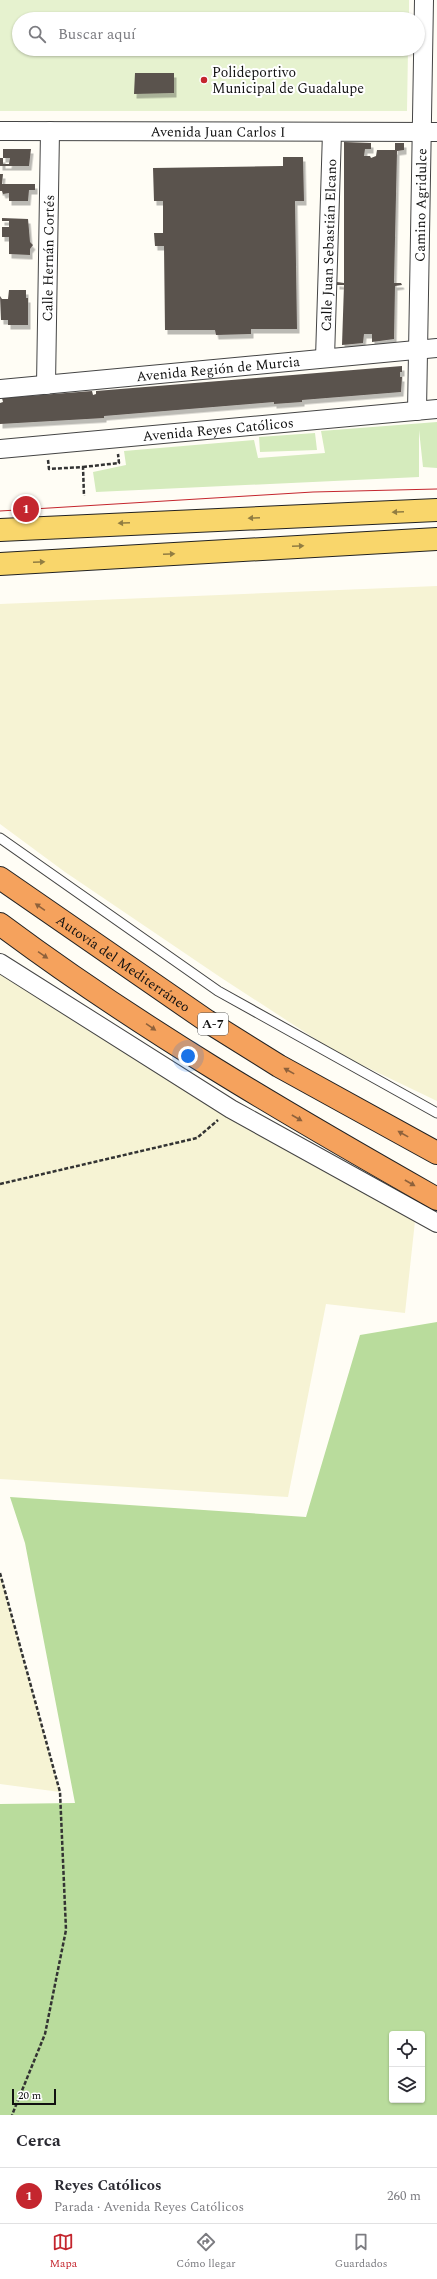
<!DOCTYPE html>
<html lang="es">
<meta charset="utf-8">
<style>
:root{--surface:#fff;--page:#f2f2f3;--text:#2b2b33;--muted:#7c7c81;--line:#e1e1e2;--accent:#c4262e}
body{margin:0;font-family:Spectral,serif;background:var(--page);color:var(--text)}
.controls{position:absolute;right:12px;bottom:12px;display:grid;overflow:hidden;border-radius:4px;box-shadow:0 1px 3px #0004}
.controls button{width:36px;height:36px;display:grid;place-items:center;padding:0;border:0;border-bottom:1px solid var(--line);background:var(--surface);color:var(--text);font:20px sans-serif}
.scale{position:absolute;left:12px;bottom:10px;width:44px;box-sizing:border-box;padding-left:4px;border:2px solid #111;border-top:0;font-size:11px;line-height:14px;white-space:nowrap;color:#111;-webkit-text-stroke:3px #fff;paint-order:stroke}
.you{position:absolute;left:188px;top:1056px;width:14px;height:14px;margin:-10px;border:3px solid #fff;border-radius:50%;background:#1a73e8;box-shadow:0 0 0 6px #1a73e833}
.badge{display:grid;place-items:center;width:26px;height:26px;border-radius:50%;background:var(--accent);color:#fff;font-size:13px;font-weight:700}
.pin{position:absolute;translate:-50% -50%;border:2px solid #fff;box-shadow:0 1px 4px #0006}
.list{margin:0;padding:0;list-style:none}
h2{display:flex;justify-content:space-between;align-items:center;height:52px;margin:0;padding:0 16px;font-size:17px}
h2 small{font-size:13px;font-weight:400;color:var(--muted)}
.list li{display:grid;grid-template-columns:26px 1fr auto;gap:12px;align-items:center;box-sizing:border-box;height:56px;padding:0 16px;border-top:1px solid var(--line)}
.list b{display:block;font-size:15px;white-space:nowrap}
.list p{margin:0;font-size:13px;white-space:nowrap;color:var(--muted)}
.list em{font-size:13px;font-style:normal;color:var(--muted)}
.icon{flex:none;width:22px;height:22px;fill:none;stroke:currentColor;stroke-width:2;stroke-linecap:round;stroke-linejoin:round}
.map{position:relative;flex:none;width:437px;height:2115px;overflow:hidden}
.search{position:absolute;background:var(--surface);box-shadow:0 1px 3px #0004;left:12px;right:12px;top:12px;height:44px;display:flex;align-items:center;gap:10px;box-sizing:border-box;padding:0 14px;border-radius:22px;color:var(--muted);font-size:15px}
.sheet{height:108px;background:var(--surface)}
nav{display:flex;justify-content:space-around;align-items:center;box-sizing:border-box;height:56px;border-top:1px solid var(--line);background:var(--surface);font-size:11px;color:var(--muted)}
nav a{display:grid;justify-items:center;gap:2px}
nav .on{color:var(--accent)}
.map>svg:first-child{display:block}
.farmland{fill:#f6f3d4}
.green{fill:#d5ebbd}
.forest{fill:#b9dc9c;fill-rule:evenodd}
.pitch{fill:#e6f2cf}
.building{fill:#5a524d;filter:url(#shadow)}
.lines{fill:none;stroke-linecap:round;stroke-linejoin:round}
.lane-casing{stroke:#444;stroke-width:11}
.street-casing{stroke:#444;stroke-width:20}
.primary-casing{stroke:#222;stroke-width:24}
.highway-casing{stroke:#222;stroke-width:24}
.path{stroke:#333;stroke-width:2.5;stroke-dasharray:4 2;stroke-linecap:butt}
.lane{stroke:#fff;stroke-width:9}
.street{stroke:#fff;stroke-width:18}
.primary{stroke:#f9d66b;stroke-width:22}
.highway{stroke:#f5a25d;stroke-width:22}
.tram{stroke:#c4262e;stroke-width:1}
.oneway{fill:#917d42}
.oneway2{fill:#8e613b}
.poi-dot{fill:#c4262e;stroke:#fff;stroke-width:1.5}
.labels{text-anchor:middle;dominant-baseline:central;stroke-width:4;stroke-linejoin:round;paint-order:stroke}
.shield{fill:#fff;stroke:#585858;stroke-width:1}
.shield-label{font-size:13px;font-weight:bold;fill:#111}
.poi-label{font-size:14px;fill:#111;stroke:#fff;text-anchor:start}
.street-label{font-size:14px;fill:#111;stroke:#fff}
</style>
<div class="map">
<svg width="437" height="2115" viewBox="0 0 437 2115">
<defs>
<filter id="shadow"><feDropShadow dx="2.5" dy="4.5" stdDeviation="0" flood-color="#0004"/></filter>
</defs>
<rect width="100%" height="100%" fill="#fffdf5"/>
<!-- farmland -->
<path class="farmland" d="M437,586V1101L337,1053L220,977L65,872L0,824V604Z
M0,963L416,1212L405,1313L326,1304L288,1497L0,1479Z
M0,1573L60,1792L0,1784Z"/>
<!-- green -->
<path class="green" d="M437,422V468L423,467L419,430V477L96,492L93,472L126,465L124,451L254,440L258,458L325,453L321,431Z
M315,433L317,450L260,452L259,437Z"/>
<!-- forest -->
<path class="forest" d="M437,1322V2115H0V1804L75,1803L25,1543L10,1497L306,1517L360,1335ZM392,2034H422V2100H392Z"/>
<!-- pitch -->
<path class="pitch" d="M0,0H409V19H19V49H408L407,111H0Z"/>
<!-- building -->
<path class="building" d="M135,73H174V93L134,94Z
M344,142L371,143V149H365L364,156H370L371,158L376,156L377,150H395V143H404V150L397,151L394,283H401L402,285L395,286L394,339L372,342V334H364L363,343L342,345L344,285H337V282L344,283Z
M3,149H31L29,166H0V158H3V164H9L10,158H3Z
M283,157H303L304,201H295L297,329H251V334L216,335L215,330H165L164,246H155L154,233H163V201H154L153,168L283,166Z
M0,174H3L2,184H35V190H29L28,201H9V193L3,194L2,191H0Z
M2,218L28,219L30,242L33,245L30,249V255L9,254V237H2V227H9V221H2Z
M9,290H26V298H28V325H8V320H1L0,296L2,299H8Z
M402,366V372H400V377H402L401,392L302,400V402L274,404V402L104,416V418L0,424V403L3,402L2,398L92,391L93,395L96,394V391Z"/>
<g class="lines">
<!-- lane casing -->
<g class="lane-casing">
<path id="lane" d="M0,838L218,991L437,1113"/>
</g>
<!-- street casing -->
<g class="street-casing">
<g id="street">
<path id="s1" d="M0,131L437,132"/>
<path id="s2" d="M325,358L332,132"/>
<path id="s3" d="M46,385L50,131"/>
<path id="s4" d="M0,389L437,348"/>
<path id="s5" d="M417,411L424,0"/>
<path id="s6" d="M0,449L437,409"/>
<path d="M0,963L231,1109L437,1223"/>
</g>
</g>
<!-- primary casing -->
<g class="primary-casing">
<path id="primary" d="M0,530L437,510
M0,564L437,539"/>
</g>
<!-- highway casing -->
<g class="highway-casing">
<g id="highway">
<path id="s7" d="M0,878L207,1021L279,1066L437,1153"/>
<path d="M0,924C138,1027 287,1114 437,1199"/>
</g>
</g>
<!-- path -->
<path class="path" d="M48,460L49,469L83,467L84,496
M83,467L119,463L118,454
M0,1184L197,1138L218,1120
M0,1573L60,1792L66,1930L45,2034L12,2115"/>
<!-- lane -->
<use href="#lane" class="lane"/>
<!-- street -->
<use href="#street" class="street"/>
<!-- primary -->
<use href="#primary" class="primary"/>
<!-- highway -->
<use href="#highway" class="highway"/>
<!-- tram -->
<path class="tram" d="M0,511L313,492L437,489"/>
</g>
<!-- one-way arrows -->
<defs><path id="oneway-solid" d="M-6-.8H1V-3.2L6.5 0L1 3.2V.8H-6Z"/></defs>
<g class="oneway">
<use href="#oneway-solid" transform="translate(398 512) rotate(178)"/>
<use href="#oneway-solid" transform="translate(254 518) rotate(178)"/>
<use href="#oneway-solid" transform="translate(124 523) rotate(177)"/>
<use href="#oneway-solid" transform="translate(298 546) rotate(-3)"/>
<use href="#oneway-solid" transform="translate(169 554) rotate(-3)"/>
<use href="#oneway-solid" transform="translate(39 562) rotate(-3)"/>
</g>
<g class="oneway2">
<use href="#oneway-solid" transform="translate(40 907) rotate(-145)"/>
<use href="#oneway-solid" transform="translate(43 955) rotate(34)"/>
<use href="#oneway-solid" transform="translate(151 1027) rotate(34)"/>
<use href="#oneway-solid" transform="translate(289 1071) rotate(-151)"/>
<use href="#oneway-solid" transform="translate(297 1118) rotate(30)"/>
<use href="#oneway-solid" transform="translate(403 1134) rotate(-151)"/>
<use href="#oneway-solid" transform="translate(410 1183) rotate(30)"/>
</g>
<!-- markers -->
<circle class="poi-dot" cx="204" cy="80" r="4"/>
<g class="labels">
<!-- shield labels -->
<rect class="shield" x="198" y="1013" width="30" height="22" rx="3"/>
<g class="shield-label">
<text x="213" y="1024">A-7</text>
</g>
<!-- poi labels -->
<g class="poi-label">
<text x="212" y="72">Polideportivo<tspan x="212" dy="16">Municipal de Guadalupe</tspan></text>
</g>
<!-- street labels -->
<g class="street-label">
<text stroke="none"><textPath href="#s1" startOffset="218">Avenida Juan Carlos I</textPath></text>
<text stroke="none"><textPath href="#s5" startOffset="206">Camino Agridulce</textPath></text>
<text stroke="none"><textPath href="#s2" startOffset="113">Calle Juan Sebastián Elcano</textPath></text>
<text stroke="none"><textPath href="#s3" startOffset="127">Calle Hernán Cortés</textPath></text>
<text stroke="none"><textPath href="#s4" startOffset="219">Avenida Región de Murcia</textPath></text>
<text stroke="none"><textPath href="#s6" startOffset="219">Avenida Reyes Católicos</textPath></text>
<text stroke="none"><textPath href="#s7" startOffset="150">Autovía del Mediterráneo</textPath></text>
</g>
</g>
</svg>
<div class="controls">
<button><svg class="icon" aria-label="locate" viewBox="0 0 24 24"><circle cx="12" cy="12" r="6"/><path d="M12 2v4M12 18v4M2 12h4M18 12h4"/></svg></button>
<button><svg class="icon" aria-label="layers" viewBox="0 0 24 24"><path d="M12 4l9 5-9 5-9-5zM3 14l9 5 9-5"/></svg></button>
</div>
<div class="scale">20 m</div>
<div class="you"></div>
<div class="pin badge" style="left:26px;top:509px">1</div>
<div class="search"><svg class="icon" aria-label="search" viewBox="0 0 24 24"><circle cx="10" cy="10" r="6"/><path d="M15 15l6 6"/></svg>Buscar aquí</div>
</div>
<section class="sheet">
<h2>Cerca<small></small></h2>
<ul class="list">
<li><span class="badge">1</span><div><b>Reyes Católicos</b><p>Parada · Avenida Reyes Católicos</p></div><em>260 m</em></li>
</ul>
</section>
<nav>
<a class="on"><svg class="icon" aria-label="map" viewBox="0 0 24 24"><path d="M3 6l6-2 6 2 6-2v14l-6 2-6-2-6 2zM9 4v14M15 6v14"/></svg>Mapa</a>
<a><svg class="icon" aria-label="directions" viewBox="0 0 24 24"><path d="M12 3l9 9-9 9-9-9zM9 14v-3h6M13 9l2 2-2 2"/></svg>Cómo llegar</a>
<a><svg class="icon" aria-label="saved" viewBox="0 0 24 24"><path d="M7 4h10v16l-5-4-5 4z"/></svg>Guardados</a>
</nav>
